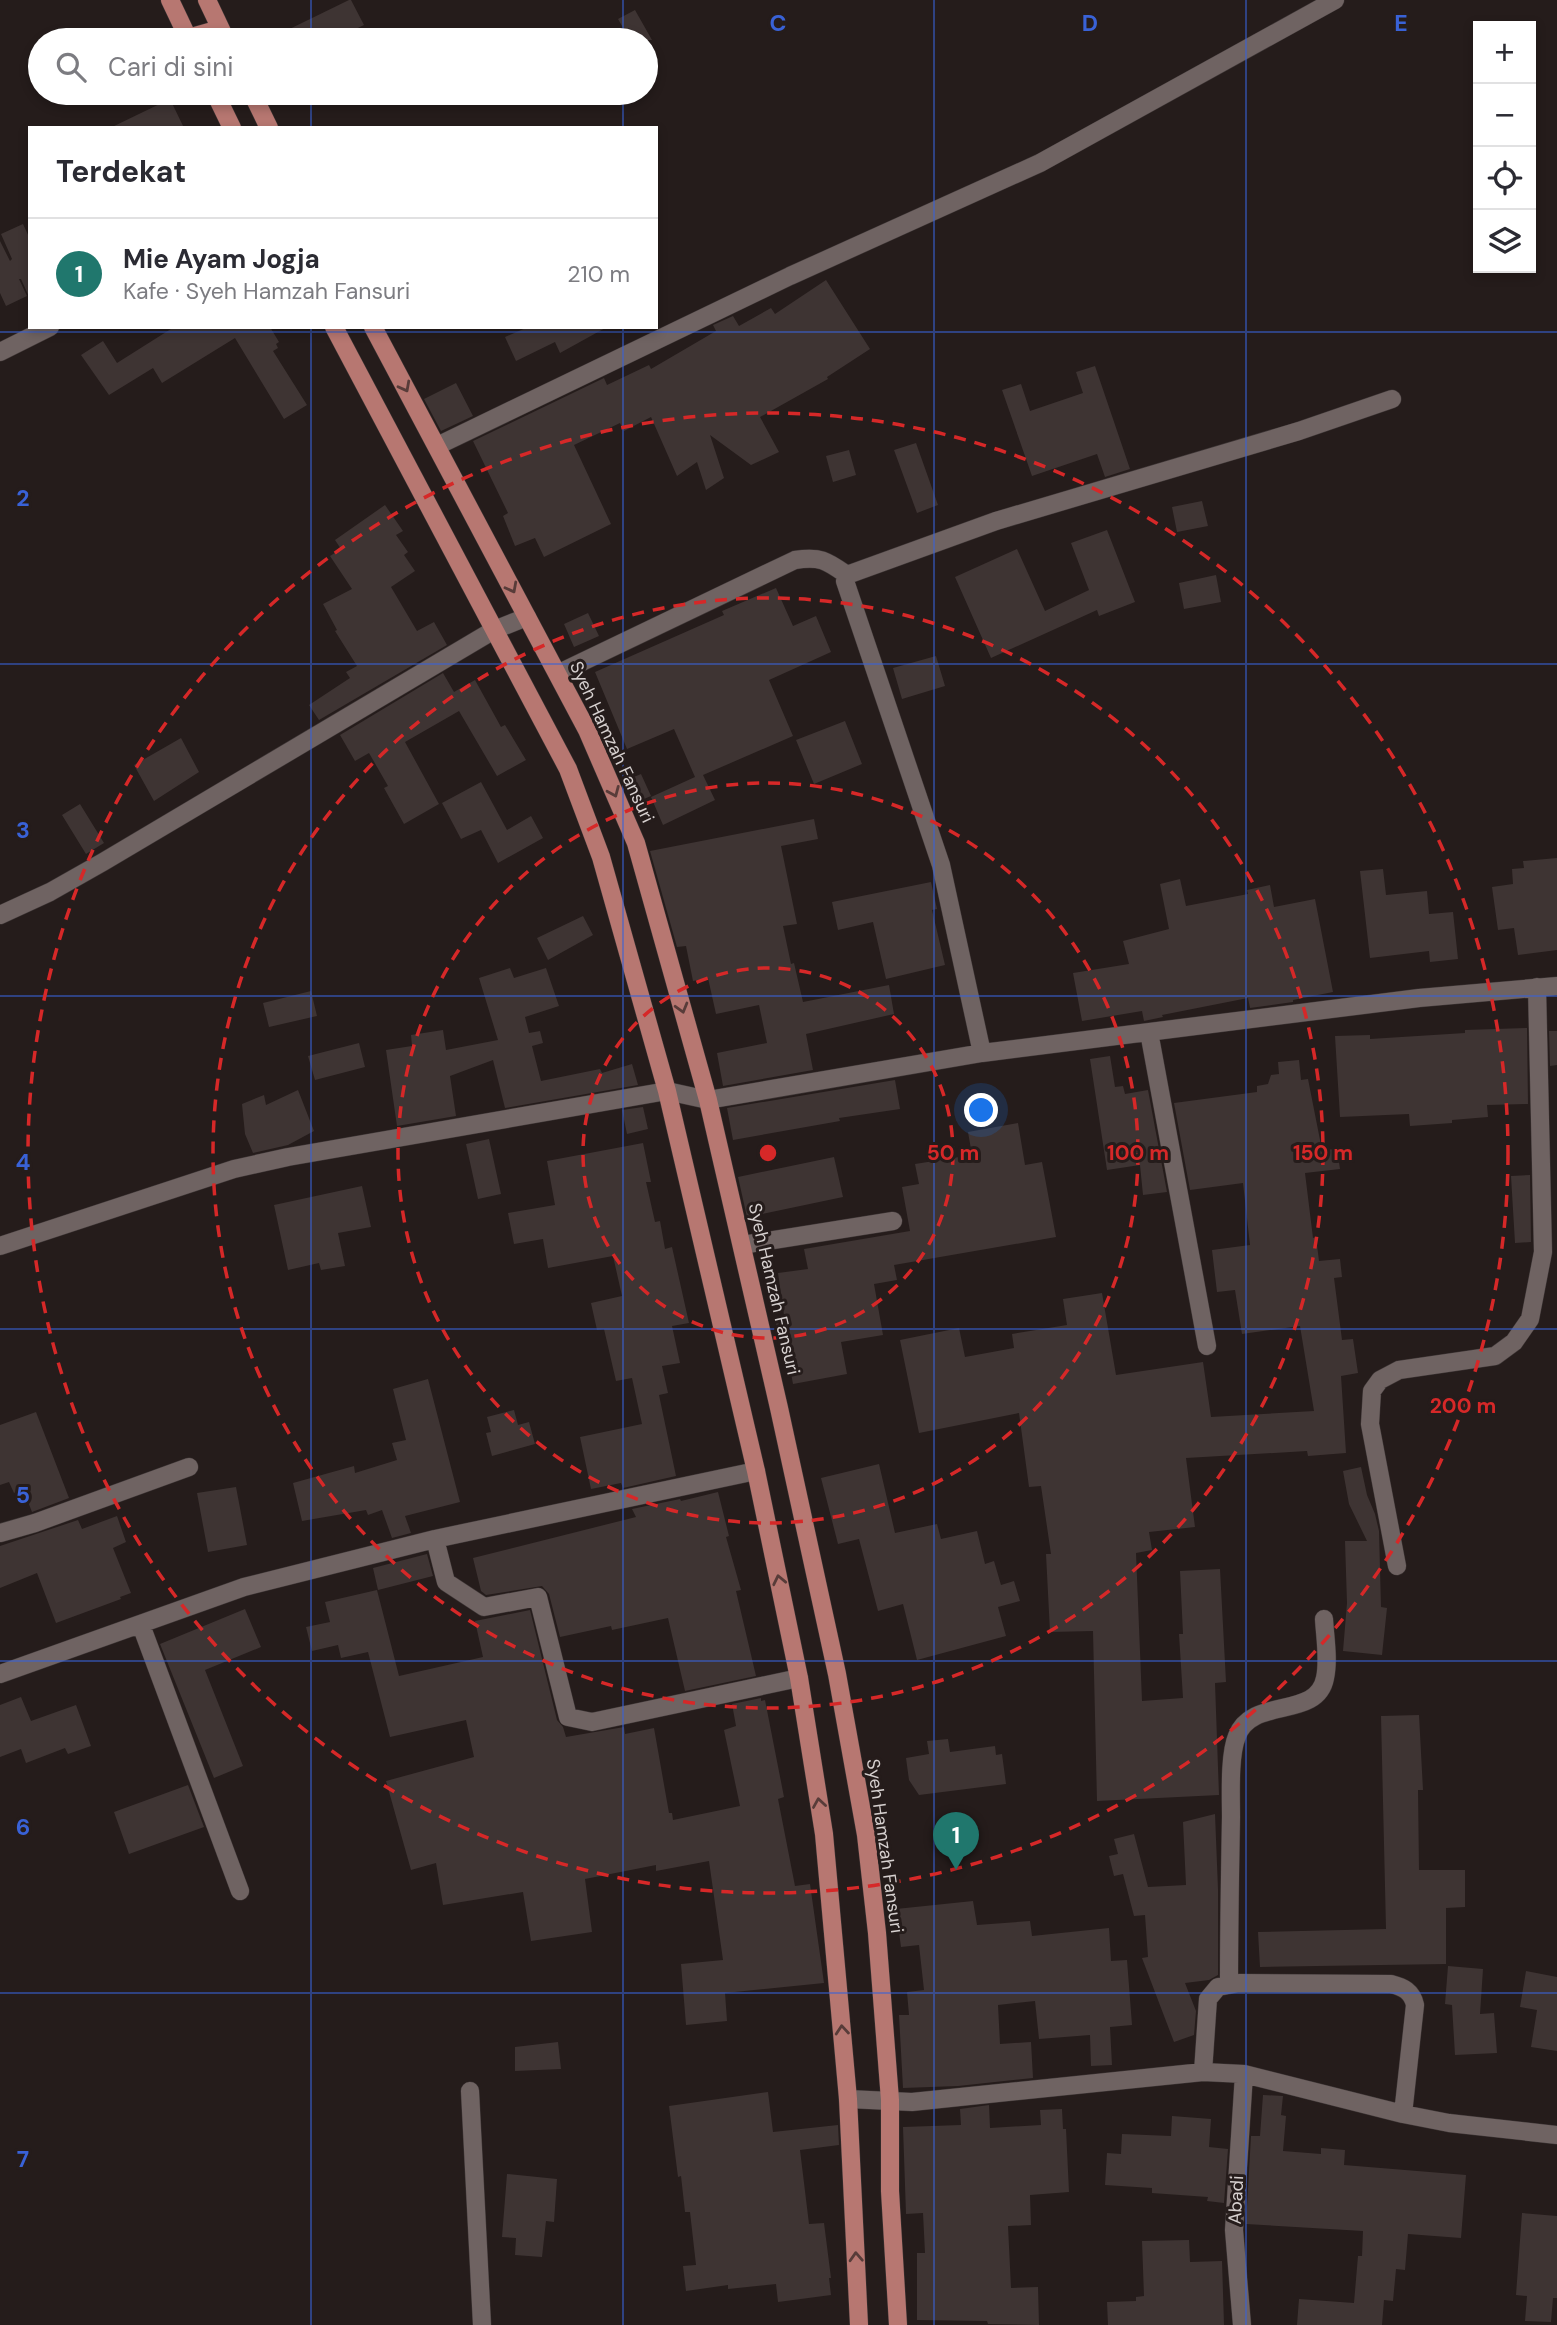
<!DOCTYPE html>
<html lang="id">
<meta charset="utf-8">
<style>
:root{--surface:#fff;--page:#f2f2f3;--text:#2b2b33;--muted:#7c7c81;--line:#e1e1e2;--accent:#20776d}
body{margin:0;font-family:"DM Sans",sans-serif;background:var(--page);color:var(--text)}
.controls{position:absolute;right:21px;top:21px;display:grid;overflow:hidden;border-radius:0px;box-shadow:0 4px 10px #0003}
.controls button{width:63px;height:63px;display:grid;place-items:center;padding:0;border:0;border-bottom:2px solid var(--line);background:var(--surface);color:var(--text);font:35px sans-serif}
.you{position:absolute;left:982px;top:1111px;width:24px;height:24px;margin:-18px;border:5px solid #fff;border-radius:50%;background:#1a73e8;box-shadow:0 0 0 10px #1a73e833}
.badge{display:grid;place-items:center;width:46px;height:46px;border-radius:50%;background:var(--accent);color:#fff;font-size:23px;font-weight:700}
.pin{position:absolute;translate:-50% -58px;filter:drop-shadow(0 2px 4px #0008)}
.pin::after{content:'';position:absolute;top:37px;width:24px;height:21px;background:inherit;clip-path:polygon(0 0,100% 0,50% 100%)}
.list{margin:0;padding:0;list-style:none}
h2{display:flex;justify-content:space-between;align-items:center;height:91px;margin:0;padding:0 28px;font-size:30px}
h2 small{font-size:23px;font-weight:400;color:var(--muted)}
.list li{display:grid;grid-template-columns:46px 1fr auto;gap:21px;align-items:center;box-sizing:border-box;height:112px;padding:0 28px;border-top:2px solid var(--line)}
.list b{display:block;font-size:26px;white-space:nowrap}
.list p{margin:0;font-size:23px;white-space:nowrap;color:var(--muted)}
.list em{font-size:23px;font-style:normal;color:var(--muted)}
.icon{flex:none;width:38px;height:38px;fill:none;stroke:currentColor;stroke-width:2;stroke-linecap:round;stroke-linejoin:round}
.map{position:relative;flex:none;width:1557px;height:2325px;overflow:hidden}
.search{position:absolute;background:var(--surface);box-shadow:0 4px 10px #0003;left:28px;top:28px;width:630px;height:77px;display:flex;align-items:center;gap:18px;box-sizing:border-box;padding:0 24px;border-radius:38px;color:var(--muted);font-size:26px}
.panel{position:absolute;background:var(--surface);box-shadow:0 4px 10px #0003;left:28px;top:126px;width:630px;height:203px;border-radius:0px}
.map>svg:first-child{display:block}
.building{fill:#3e3433}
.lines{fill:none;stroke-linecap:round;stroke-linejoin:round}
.minor-casing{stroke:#3e3636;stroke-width:19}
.major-casing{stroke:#3e3636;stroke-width:19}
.minor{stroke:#6f6362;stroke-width:18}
.major{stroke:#b77771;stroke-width:18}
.oneway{stroke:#583c39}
.grid{fill:none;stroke:#3962d7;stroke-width:2;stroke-opacity:0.55}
.ring{fill:none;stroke:#d62828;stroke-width:3.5;stroke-dasharray:12 9}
.labels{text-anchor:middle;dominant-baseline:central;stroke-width:6;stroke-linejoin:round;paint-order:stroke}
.street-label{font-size:18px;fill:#d6d0cf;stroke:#251c1b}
.grid-label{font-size:23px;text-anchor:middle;font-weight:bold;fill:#3962d7;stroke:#251c1b;stroke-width:6;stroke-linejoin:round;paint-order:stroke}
.centre{fill:#d62828;stroke:#251c1b;stroke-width:3.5}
.ring-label{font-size:21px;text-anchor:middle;font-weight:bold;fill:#d62828;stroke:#251c1b;stroke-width:6;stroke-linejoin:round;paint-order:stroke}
</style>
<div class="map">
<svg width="1557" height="2325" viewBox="0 0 1557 2325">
<rect width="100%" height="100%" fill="#251c1b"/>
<!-- building -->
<path class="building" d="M349,0H351L364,25L333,40H267Z
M635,10L652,40H630L618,19Z
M170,99L184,128H110Z
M23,224L30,239V299L21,279H19L27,296L6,306L0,293V241L10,261L12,259L1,234Z
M826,280L870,349L827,377L828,379L760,417L779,452L751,465L710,435L724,478L706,490L697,462L677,476L651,417L624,431L620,423L574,445L611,524L544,557L535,538L515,546L503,516L508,513L473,441L604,378L607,385L649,365L651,369L716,331L713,325L733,316L739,326L771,308L775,314Z
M174,327H270L279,342L276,344L278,348L273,351L307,405L284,419L235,338L162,383L153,368L109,395L81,355L103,341L117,363Z
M528,327H607L560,353L555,342L516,361L505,337Z
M1095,366L1130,469L1105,477L1097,454L1032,476L1002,390L1021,384L1030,411L1083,393L1076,372Z
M456,383L473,416L441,431L424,399Z
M916,443L938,505L917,513L894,450Z
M849,450L856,475L833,482L826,456Z
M1202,501L1208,526L1177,532L1172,507Z
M385,505L403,531L396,535L408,552L404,555L415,571L391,587L417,631L434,622L447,645L319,720L309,705L350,678L346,672L357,666L335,631L337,630L323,604L352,589L330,556L341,549L335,540Z
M1107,530L1135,602L1099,616L1097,610L991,658L955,577L1017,549L1045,611L1089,590L1071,543Z
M1216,575L1221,602L1184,609L1179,583Z
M776,588L793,626L816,616L831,652L769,680L793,736L703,775L715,800L663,825L651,797L695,777L674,729L627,749L595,672L724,615L722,611Z
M588,613L599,636L574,647L564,624Z
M936,656L945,686L902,699L893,668Z
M443,673L454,692L475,680L501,727L505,725L526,760L497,776L459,711L405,742L439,804L404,824L384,788L388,786L369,753L355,761L340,735Z
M845,721L862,764L814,784L796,740Z
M181,738L199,772L154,801L134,765Z
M641,774L651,796L632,804L622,782Z
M481,782L507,830L531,816L543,838L498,863L481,830L461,839L442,803Z
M80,804L104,843L86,854L62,815Z
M814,819L818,839L781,846L797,924L783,926L791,964L794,963L803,1002L889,985L894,1014L806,1034L813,1070L723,1086L717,1053L767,1043L759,1005L716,1014L708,978L693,981L686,946L677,947L650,851Z
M1557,858V950L1518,955L1514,928L1498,930L1492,887L1513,884L1512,869L1524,868L1523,861Z
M1383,869L1386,895L1427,891L1429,914L1453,912L1458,959L1430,962L1429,951L1370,958L1360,871Z
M1180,879L1186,906L1248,894L1247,890L1270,885L1274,907L1315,899L1333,992L1293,1000V1002L1250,1008L1248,998L1162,1015L1163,1017L1144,1021L1142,1011L1082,1021L1073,973L1129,964L1123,941L1169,929L1160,884Z
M931,882L937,909L932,910L945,965L886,979L873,922L838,930L832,902Z
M583,916L593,935L548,960L537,938Z
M510,968L514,978L546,968L559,1006L525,1017L529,1033L540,1031L543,1043L532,1046L541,1081L600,1069L602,1073L632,1064L638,1085L505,1108L493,1060L450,1076L456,1116L397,1126L386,1050L412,1046L411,1035L443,1030L446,1050L498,1040L479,978Z
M311,991L317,1016L269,1027L263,1003Z
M1527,1028L1528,1104L1487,1105L1488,1117L1452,1120V1123L1410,1126L1409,1114L1340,1117L1335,1036L1370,1035V1039L1465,1033V1030Z
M1549,1031H1557V1065L1550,1066Z
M359,1043L365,1067L315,1080L308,1056Z
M1110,1056L1115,1087L1123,1086L1125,1094L1148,1090L1167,1192L1143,1195L1140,1165L1107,1170L1090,1059Z
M1299,1060L1301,1080L1308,1079L1322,1150L1337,1149L1340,1169L1305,1173L1313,1238L1316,1237L1319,1261L1340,1259L1342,1277L1334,1278L1342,1340L1353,1339L1358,1373L1341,1376L1346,1453L1308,1456L1307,1451L1186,1458L1195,1527L1149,1532L1152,1550L1136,1553L1142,1701L1183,1698L1179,1634H1183L1180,1571L1220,1569L1226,1682L1215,1683L1219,1795L1097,1801L1093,1631L1050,1632L1046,1554H1051L1041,1486L1029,1487L1019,1413L919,1433L900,1340L959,1328L965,1357L1014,1348L1012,1334L1067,1325L1063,1299L1102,1293L1116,1375L1203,1362L1211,1417L1314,1411L1300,1326L1242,1334L1235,1290L1217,1292L1212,1250L1250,1245L1243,1183L1190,1190L1174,1103L1257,1092V1086L1268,1084L1271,1075L1279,1074L1278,1062Z
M895,1080L900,1109L839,1118L840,1121L733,1140L727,1108Z
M298,1090L314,1131L288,1145L253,1153L245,1134L242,1104L264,1095L266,1105Z
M643,1107L648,1129L627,1134L622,1110Z
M1018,1123L1025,1165L1042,1162L1056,1237L894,1265L897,1280L874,1284L883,1335L841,1342L847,1374L793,1384L787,1352L781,1353L776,1323L785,1322L778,1273L808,1269L804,1249L910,1231L902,1187L919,1184L915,1164L972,1155L968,1132Z
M489,1139L501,1194L478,1199L466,1144Z
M643,1143L651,1182H646L655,1222L660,1221L665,1249L672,1247L689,1323L672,1326L680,1363L662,1366L668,1393L659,1395L676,1476L623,1488L621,1483L591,1489L580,1437L642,1424L632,1378L616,1381L604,1329L597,1330L591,1303L622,1296L613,1256L548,1268L543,1239L514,1244L508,1213L555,1205L547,1161Z
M834,1157L843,1197L747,1217L738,1177Z
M1530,1175L1531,1242L1515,1243L1511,1176Z
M362,1186L371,1227L338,1233L345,1266L321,1270L319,1263L288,1270L274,1205Z
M428,1379L460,1502L405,1516L411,1533L392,1538L382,1510L368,1515L366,1510L302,1521L293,1483L354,1466L355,1473L397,1460L392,1443L406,1440L393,1389Z
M514,1410L518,1425L529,1422L535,1444L492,1456L486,1433L491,1432L487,1417Z
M36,1412L69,1498L32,1512L23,1489L14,1493L9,1482L0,1485V1425Z
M879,1464L895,1533L937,1524L941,1539L977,1531L985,1564L994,1561L1001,1585L1014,1581L1020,1601L998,1607L1006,1636L917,1660L903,1604L878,1611L859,1539L838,1544L821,1478Z
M1361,1467L1367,1495L1375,1514L1379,1531L1381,1607L1387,1608L1382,1655L1343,1651L1347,1603L1345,1541H1367L1349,1504L1343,1471Z
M236,1487L247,1545L208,1552L197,1493Z
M718,1492L729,1536L726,1537L741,1590L736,1591L756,1676L685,1691L668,1618L612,1630L611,1626L560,1637L549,1594L542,1586L486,1595L481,1591L473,1558L636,1517L632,1509L680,1499L681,1501Z
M117,1516L126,1542L113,1548L131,1593L120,1597L121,1599L56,1623L37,1573L0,1588V1546L78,1520L82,1529Z
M427,1554L433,1576L378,1590L373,1568Z
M377,1590L399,1676L483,1657L475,1621L530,1610L557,1720L563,1727L566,1737L624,1727L625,1734L654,1728L669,1813H672L673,1820L740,1806L724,1730L736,1726L732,1704L761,1698V1701L765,1700L784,1797L778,1799L795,1886L810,1884L824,1983L725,1993L727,2021L686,2025L681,1964L723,1960L709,1861L656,1871V1865L585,1879L592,1932L531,1941L523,1892L443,1905L436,1863L411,1870L386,1781L474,1757L466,1720L390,1737L368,1652L341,1658L338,1645L312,1651L306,1627L330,1622L325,1602Z
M245,1609L261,1647L205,1670L243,1766L214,1778L160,1644Z
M21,1697L31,1721L76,1705L91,1746L68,1754L65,1748L26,1763L21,1749L0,1757V1705Z
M1419,1715L1423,1790H1418L1419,1870H1465V1907L1446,1908V1964L1260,1967L1258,1932L1386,1929L1381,1716Z
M948,1739L950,1752L995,1746L996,1755L1002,1754L1006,1784L919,1795L909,1780L906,1758L929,1754L927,1741Z
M188,1785L204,1827L129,1854L114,1812Z
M1215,1814L1218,1889V1975L1209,1980L1185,1983L1196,2011L1194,2035L1174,2042L1142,1958L1148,1957L1145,1915L1134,1916L1123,1874L1114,1876L1109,1856L1118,1854L1114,1839L1134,1834L1148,1887L1186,1885L1183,1822Z
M973,1901L977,1925L1030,1921L1032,1936L1109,1928L1111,1961L1127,1960L1132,2025L1110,2027L1112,2065L1091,2066L1090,2035L1039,2039L1035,2001L998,2005L1000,2044L1031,2042L1033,2078L958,2086L903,2088L899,2015H909L907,1992L924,1990L919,1945L901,1947L896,1909Z
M1448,1966L1483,1969L1480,2014L1494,2013L1497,2053L1455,2055L1452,2005L1445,2004Z
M1526,1971L1557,1977V2051L1531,2047L1537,2010L1520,2007Z
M558,2042L561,2069L515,2071V2047Z
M768,2092L773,2132L838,2125L839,2145L800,2150L809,2224L824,2223L831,2278H829L831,2295L778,2302L776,2284L728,2289V2285L686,2291L683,2266L696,2265L690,2212H685L681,2176L678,2177L669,2106Z
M1263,2095L1283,2096L1281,2115L1286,2116L1283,2151L1321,2154V2148L1345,2150L1344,2165L1466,2175L1461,2238L1408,2234L1405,2270L1396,2269L1393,2301L1384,2300L1382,2325H1297L1299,2299L1354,2303L1358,2256H1362L1363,2231L1246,2224L1251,2136H1260Z
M989,2105L990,2128L1041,2125L1040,2110L1062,2109L1063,2129H1066L1069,2192L1030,2195L1031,2225L1008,2226L1011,2288L1038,2287L1039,2325L988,2324L987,2321L917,2320V2253H925L923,2213L906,2214L903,2127L961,2125L960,2109Z
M1172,2116L1211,2119L1209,2147L1228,2149L1224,2203L1207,2201L1208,2197L1152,2193V2188L1105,2185L1107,2153L1121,2154L1122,2134L1171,2136Z
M507,2174L557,2179L554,2222L546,2221L542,2257L515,2255L516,2238L502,2237Z
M1522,2213L1557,2216V2298H1553L1551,2322L1525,2321L1527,2296L1516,2295Z
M1189,2240L1190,2262L1222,2261L1224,2325H1108L1107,2302L1136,2301V2297L1144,2296L1142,2241Z"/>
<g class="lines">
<!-- minor casing -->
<g class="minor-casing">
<path id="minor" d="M0,352L50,327
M437,446L790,276L1040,163L1335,0
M847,575L996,521L1299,431L1392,399
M847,575L845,581L941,865L982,1053
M559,673L795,560C821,556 827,561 847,575
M0,915L50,892L103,862L494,630L527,617
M1149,1032L1207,1346
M742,1245L893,1221
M0,1246L234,1169L288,1157L667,1091L708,1100L982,1053L1419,998L1557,986
M0,1533L35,1523L189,1467
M435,1539L756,1471
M1397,1566L1370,1424L1372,1391L1380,1380L1399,1370L1495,1356L1514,1342L1530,1319L1543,1252L1537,987
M141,1625L240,1891
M0,1674L244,1587L435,1539L446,1582L484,1607L538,1597L568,1717L592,1722L799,1678
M1229,1983C1229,1928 1230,1872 1231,1817C1231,1796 1229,1755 1237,1736C1252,1696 1317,1720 1325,1678C1329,1660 1325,1637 1324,1619
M1203,2072L1208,1999L1218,1987L1239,1983L1391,1984C1403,1987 1412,1991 1415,2005L1403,2114
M470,2091L482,2325
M848,2099L912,2102L1203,2072L1244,2074L1403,2114L1449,2123L1557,2135
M1242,2325L1234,2230L1244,2074"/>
</g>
<!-- major casing -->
<g class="major-casing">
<path id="major" d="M170,0L189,40
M207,0L226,40
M188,38L220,29
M215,93L232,128
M252,93L269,128
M334,327L568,769L601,857L667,1091L756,1471L799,1678L824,1834L848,2099L859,2325
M373,327L587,730L636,843L708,1100L779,1408L837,1674L866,1835L877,1933L890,2100V2191L898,2325"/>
</g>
<!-- minor -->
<use href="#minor" class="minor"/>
<!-- major -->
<use href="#major" class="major"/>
</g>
<!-- one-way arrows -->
<defs><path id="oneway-chevron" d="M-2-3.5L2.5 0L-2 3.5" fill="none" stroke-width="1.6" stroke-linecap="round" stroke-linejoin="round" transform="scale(1.75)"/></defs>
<g class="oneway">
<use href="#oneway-chevron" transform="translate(405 387) rotate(62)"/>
<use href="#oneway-chevron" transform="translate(512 588) rotate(62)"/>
<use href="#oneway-chevron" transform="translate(614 792) rotate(67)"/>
<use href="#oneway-chevron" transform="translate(682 1008) rotate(74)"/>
<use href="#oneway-chevron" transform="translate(779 1580) rotate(-102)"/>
<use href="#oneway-chevron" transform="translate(819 1803) rotate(-99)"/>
<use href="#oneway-chevron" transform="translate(842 2030) rotate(-95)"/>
<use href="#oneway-chevron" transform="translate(856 2257) rotate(-93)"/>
</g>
<!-- grid -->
<path class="grid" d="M311,0V40M623,0V40M934,0V2325M1246,0V2325M311,93V128M623,93V128M311,327V2325M623,327V2325M0,332H1557M0,664H1557M0,996H1557M0,1329H1557M0,1661H1557M0,1993H1557"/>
<!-- distance rings -->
<g class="ring">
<circle cx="768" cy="1153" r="185"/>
<circle cx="768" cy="1153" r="370"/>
<circle cx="768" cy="1153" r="555"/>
<circle cx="768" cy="1153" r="740"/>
</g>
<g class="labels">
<!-- street labels -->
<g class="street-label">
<text transform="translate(612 742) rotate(65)">Syeh Hamzah Fansuri</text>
<text transform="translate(774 1289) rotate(77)">Syeh Hamzah Fansuri</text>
<text transform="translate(885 1846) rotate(82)">Syeh Hamzah Fansuri</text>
<text transform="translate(1236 2200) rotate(-87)">Abadi</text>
</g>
</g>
<g class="grid-label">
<text x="778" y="31">C</text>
<text x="1090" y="31">D</text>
<text x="1401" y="31">E</text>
<text x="23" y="506">2</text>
<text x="23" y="838">3</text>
<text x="23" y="1170">4</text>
<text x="23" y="1503">5</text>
<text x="23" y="1835">6</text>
<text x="23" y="2167">7</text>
</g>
<circle cx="768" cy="1153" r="10" class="centre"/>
<g class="ring-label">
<text x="953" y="1160">50 m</text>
<text x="1138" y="1160">100 m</text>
<text x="1323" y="1160">150 m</text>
<text x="1463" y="1413">200 m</text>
</g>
</svg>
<div class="controls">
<button>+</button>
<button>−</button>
<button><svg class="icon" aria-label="locate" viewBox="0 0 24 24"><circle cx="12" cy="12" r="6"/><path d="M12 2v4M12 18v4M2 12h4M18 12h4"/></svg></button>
<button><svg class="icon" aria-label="layers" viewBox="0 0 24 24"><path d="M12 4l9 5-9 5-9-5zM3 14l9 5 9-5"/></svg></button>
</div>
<div class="you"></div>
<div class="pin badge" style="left:956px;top:1870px">1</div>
<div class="search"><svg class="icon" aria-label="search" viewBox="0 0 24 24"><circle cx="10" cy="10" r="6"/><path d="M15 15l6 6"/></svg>Cari di sini</div>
<section class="panel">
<h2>Terdekat<small></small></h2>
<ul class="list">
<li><span class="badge">1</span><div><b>Mie Ayam Jogja</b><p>Kafe · Syeh Hamzah Fansuri</p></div><em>210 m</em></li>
</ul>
</section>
</div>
